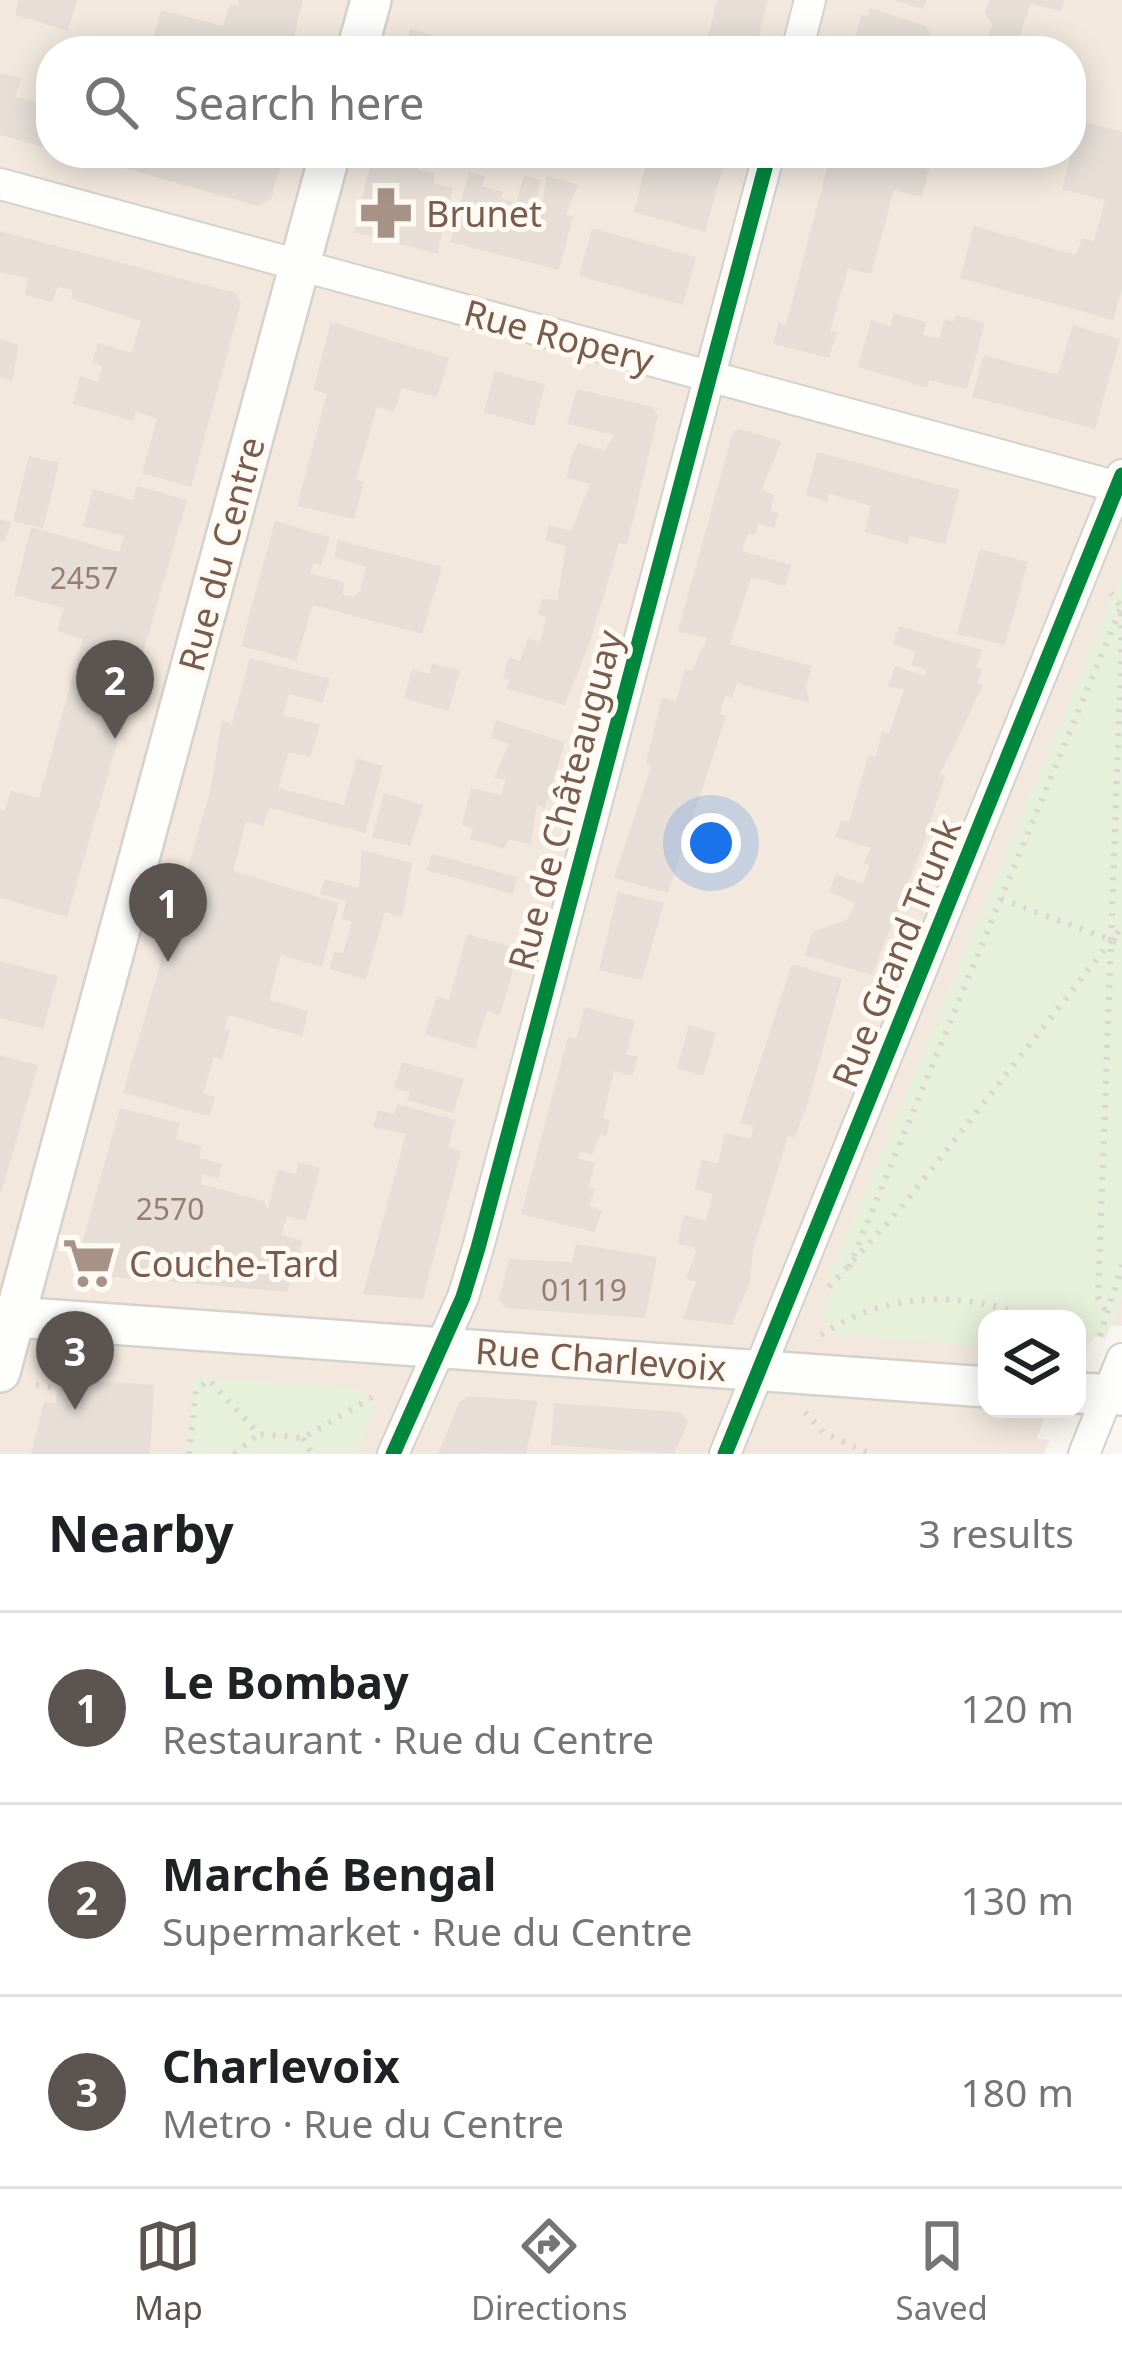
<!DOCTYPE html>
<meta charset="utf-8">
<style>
:root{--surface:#fff;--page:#f2f2f2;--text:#202124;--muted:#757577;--line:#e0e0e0;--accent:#5c5450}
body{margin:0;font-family:"Noto Sans",sans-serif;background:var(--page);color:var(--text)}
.controls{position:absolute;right:36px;bottom:36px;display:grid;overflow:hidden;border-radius:24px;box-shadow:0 6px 30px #0003}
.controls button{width:108px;height:108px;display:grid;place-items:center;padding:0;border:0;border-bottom:3px solid var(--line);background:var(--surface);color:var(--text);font:60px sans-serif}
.you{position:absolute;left:711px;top:843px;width:42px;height:42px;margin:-30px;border:9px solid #fff;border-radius:50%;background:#1a73e8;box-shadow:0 0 0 18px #1a73e833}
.badge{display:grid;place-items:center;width:78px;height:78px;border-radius:50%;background:var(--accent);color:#fff;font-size:39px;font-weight:700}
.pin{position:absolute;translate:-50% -99px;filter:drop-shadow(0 3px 6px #0008)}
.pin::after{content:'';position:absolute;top:63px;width:42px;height:36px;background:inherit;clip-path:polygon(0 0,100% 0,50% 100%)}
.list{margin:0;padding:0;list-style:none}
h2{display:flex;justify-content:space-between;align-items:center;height:156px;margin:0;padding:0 48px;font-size:51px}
h2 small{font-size:39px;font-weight:400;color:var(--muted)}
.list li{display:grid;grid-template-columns:78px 1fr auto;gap:36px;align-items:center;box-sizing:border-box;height:192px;padding:0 48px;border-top:3px solid var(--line)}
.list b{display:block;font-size:45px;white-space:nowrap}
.list p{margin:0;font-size:39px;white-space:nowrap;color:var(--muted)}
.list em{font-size:39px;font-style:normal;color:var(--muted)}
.icon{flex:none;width:66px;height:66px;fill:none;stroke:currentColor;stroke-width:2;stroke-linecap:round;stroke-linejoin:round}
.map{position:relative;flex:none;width:1122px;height:1454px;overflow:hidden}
.search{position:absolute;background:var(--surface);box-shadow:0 6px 30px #0003;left:36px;right:36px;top:36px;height:132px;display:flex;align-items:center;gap:30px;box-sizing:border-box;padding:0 42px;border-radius:48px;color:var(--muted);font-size:45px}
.sheet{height:732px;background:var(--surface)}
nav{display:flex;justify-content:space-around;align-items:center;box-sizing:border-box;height:168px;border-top:3px solid var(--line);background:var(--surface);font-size:33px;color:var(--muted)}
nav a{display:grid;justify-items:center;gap:6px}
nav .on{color:var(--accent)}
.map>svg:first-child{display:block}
.residential{fill:#f2e8de;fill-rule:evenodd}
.green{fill:#e7f0db}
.building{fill:#e6ded7}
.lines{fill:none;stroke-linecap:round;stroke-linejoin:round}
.minor-casing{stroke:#d7d1cb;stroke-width:34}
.tertiary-casing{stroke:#d7d1cb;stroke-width:44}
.path{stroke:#dcd5d0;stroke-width:6;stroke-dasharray:3 9;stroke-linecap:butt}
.minor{stroke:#fefefd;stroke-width:30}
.tertiary{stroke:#fefefd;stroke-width:39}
.cycleway-casing{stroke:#fffaf3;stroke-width:22}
.cycleway{stroke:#00873e;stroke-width:15}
.labels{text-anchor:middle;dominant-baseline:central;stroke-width:10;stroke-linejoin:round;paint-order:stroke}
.number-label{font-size:30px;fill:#977e72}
.poi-label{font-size:36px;fill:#7a5c4d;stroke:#fffaf3;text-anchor:start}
.street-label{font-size:36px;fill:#7a5c4d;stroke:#fffaf3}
</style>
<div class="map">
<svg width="1122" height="1454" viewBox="0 0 1122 1454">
<rect width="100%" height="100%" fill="#f9f5f0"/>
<!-- residential -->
<path class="residential" d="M0,0H1122V1326L1077,1325V1319H987V1409H1047L1037,1439L1049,1440L1044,1454H0ZM51,51H1071V153H51Z"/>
<!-- green -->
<path class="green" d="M1122,574V1296L1105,1340L1096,1336L1081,1353L1077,1319H987V1347L830,1334L823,1315L834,1283L829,1278Z
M194,1377L357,1387L374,1409L356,1454H186Z"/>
<!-- building -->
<path class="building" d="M19,0H77L68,31L15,15Z
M239,0H303L292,45L309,51H150L161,10L223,26L230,4L238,6Z
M717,0H768L755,51H704Z
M893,0H926L923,9Z
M989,0H1065L1061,11L1030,4L1015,51H983L992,24L985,12Z
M870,8L926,26L931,35L926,51H852L861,15L868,16Z
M410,29L486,50V51H404Z
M0,73L21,78L15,97L51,106V149L0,135Z
M1080,120L1122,132V290L1113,320L960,278L974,226L1076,255L1082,238L1094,241L1105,200L1062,189Z
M72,153L211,157L284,153L271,199L258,206Z
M373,153H421L418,170L434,173V184L453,188L437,254L354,232Z
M649,153H702L725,159L705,232L634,212Z
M831,153H902L900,159L929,168L922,197L894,190L871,274L848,269L830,331L837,332L829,358L773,344L779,322L786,325Z
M469,172L485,176L482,186L503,192L501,198L516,203L524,175L541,180L534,207L541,208L547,176L578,185L566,215L573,216L559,270L450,242Z
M592,228L696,257L683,305L579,276Z
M0,231L236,293L241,303L191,487L142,473L157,419L136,412L133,421L73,404L80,376L98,382L102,366L92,363L98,343L132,353L141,321L71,299L73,290L58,287L52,302L25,295L28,278L0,272Z
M894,313L926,322L923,335L939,338L945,319L954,322L956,315L985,323L967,389L929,380L928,388L858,367L871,320L890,326Z
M331,322L449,358L437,397L402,388L394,412L377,407L356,479L364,482L354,519L297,506L327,394L313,390Z
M1073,325L1120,339L1095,429L972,397L984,355L1058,375Z
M0,339L19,345L12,381L0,377Z
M495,371L545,384L534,426L484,412Z
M577,389L653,407L658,416L627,545L619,543L590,642L565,705L506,689L509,680L503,678L509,657L520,661L528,638L540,642L546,617L538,615L542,599L557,600L566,547L545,540L549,525L571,531L590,484L566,478L571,458L578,443L604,450L615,435L567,424Z
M739,429L782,441L761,491L775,495L770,511L779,513L774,528L758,523L755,536L748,533L742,551L791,565L785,586L751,577L730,644L812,666L806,687L809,703L737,683L732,698L725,696L720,714L726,716L668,893L614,878L651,766L646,763L662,697L676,702L685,668L692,671L707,638L678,631L733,432Z
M817,452L960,490L945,544L910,536L908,544L865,532L871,506L829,494L827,502L806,495Z
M29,456L59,463L43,528L13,521Z
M137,486L187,500L67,917L0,898V809L5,810L11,791L39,798L83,639L57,631L64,608L14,595L31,527L119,552L124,536L83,526L93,489L133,500Z
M0,519L11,522L5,542L0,541Z
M275,521L330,537L321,566L314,563L310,573L345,583L342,594L354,597L360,591L366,567L334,557L338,540L442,567L422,634L313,605L296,661L241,646Z
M980,549L1028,562L1005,645L957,634Z
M899,626L982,650L976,667L982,669L977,683L983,685L940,775L945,776L924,842L872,975L805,955L813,932L848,919L855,903L829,892L836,874L863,884L870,865L864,863L871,848L835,837L841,821H849L869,755L876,756L882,732L889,734L904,690L888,686L895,666L925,676L926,669L911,665L916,652L893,644Z
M250,658L330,679L322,703L289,694L283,715L320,725L310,757L289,752L278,788L344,805L357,758L383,766L365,833L270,808L263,826L246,822L233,871L339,903L322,967L281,955L269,1000L308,1011L302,1036L228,1015L224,1029L230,1031L222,1060L214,1057L203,1093L215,1097L209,1116L123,1093L210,792L222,720L232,724Z
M432,663L460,671L448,711L404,698L412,669L429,674Z
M496,720L565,742L545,808L537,805L531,845L508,839L504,849L470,839L473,829L462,825L471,788L501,795L506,780L494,777L509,744L491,738Z
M384,793L423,805L410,846L372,837Z
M362,850L412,863L402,917L385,912L366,979L329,969L334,952L343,953L352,922L342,919L346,901L320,894L325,879L359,888Z
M432,854L517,877L513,894L427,870Z
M618,892L664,903L642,980L599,970Z
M467,934L519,949L500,1015L487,1011L475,1049L425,1034L437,996L449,1000Z
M0,961L58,976L43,1029L0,1018Z
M792,964L842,979L808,1102L795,1138L788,1136L753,1250L750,1282L732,1325L683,1319L696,1282L686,1279L697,1249L677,1243L684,1215L706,1221L713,1194L695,1189L702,1159L718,1164L725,1133L751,1139L753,1126L740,1123Z
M585,1007L635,1021L626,1054L638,1057L632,1076L614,1071L603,1118L610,1120L606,1136L600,1134L592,1155L580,1151L578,1158L595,1163L588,1187L595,1189L589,1205L602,1211L594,1232L521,1214L568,1037L576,1039Z
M689,1025L716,1033L703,1076L677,1068Z
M0,1055L38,1065L1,1193L0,1192Z
M402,1062L464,1079L453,1113L407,1100L410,1093L394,1088Z
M397,1104L456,1120L448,1147L461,1151L423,1299L363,1294L406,1134L373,1127L378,1110L394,1114Z
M120,1108L180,1123L176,1139L202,1146L199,1158L222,1164L218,1178L203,1174L201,1184L264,1201L268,1209L278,1169L296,1174L298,1162L320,1168L306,1221L287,1216L281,1235L303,1241L287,1292L83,1274L76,1265Z
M576,1244L657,1257L645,1318L505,1308L499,1299L509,1259L572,1262Z
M58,1378L154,1385L150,1454H31L44,1402L56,1403Z
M469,1396L538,1401L526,1453L438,1454L459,1403Z
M554,1403L680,1412L688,1422L674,1454L551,1445Z"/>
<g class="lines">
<!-- minor casing -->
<g class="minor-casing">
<path id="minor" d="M797,51L810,0
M0,184L1118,487
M393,1454L463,1297L478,1248L769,153
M725,1454L1122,475
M1084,1454L1122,1359"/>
</g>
<!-- tertiary casing -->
<g class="tertiary-casing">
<path id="tertiary" d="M357,51L371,0
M0,1316L987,1387
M0,1372L330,153
M1077,1393L1122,1395"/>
</g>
<!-- path -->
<path class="path" d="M1001,899L1122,944
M849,1267L1120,610
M829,1287L901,1208L1122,927
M1105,1310L1098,1297L1121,666V607L1111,593
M821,1335C888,1290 963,1291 1036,1319
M1100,1336L1122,1265
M1077,1347L1086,1355
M36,1385L57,1388
M805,1412L824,1433L871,1454
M303,1438L312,1454
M189,1454L196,1390L209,1380L259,1434L303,1438L379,1393
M234,1454L259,1434"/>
<!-- minor -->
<use href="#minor" class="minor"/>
<!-- tertiary -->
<use href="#tertiary" class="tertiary"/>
<!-- cycleway casing -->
<g class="cycleway-casing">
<path id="cycleway" d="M393,1454L463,1297L478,1248L769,153
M725,1454L1122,475"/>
</g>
<!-- cycleway -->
<use href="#cycleway" class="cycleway"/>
</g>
<!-- icons -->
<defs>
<g id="pharmacy-bare" transform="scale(4.14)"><path d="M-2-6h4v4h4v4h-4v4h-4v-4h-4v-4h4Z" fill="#a69286" stroke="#fffaf3" stroke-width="2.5" paint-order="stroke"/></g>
<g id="supermarket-bare" transform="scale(4.14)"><path d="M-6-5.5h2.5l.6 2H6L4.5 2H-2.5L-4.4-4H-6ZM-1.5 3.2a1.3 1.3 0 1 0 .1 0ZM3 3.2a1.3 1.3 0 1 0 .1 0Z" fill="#a69286" stroke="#fffaf3" stroke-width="2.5" paint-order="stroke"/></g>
</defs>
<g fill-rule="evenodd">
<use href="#pharmacy-bare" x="386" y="213"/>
<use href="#supermarket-bare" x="89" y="1263"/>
</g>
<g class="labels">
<!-- number labels -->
<g class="number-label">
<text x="84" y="577">2457</text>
<text x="170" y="1208">2570</text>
<text x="584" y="1289">01119</text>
</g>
<!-- poi labels -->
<g class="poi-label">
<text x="426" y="213">Brunet</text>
<text x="129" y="1263">Couche-Tard</text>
</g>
<!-- street labels -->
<g class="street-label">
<text transform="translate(559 336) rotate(15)">Rue Ropery</text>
<text transform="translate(221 554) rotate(-75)">Rue du Centre</text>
<text transform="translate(565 800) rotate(-75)">Rue de Châteauguay</text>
<text transform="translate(896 953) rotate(-68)">Rue Grand Trunk</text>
<text transform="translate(601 1359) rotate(4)">Rue Charlevoix</text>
</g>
</g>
</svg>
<div class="controls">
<button><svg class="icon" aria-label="layers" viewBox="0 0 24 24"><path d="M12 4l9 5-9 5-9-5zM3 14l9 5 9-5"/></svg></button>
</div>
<div class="you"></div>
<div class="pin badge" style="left:168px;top:962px">1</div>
<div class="pin badge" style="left:115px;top:739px">2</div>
<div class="pin badge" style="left:75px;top:1410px">3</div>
<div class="search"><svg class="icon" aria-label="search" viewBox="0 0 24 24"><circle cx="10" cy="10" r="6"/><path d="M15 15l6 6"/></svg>Search here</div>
</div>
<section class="sheet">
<h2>Nearby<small>3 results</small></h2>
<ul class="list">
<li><span class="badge">1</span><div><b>Le Bombay</b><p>Restaurant · Rue du Centre</p></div><em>120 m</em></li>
<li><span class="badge">2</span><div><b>Marché Bengal</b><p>Supermarket · Rue du Centre</p></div><em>130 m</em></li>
<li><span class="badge">3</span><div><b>Charlevoix</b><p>Metro · Rue du Centre</p></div><em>180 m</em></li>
</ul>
</section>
<nav>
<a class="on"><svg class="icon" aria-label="map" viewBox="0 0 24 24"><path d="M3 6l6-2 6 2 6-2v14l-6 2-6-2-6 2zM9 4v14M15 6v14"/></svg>Map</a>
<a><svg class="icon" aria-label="directions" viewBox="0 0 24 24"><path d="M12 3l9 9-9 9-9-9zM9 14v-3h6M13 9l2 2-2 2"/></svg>Directions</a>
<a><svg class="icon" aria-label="saved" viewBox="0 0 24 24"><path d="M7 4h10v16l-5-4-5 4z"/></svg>Saved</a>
</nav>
